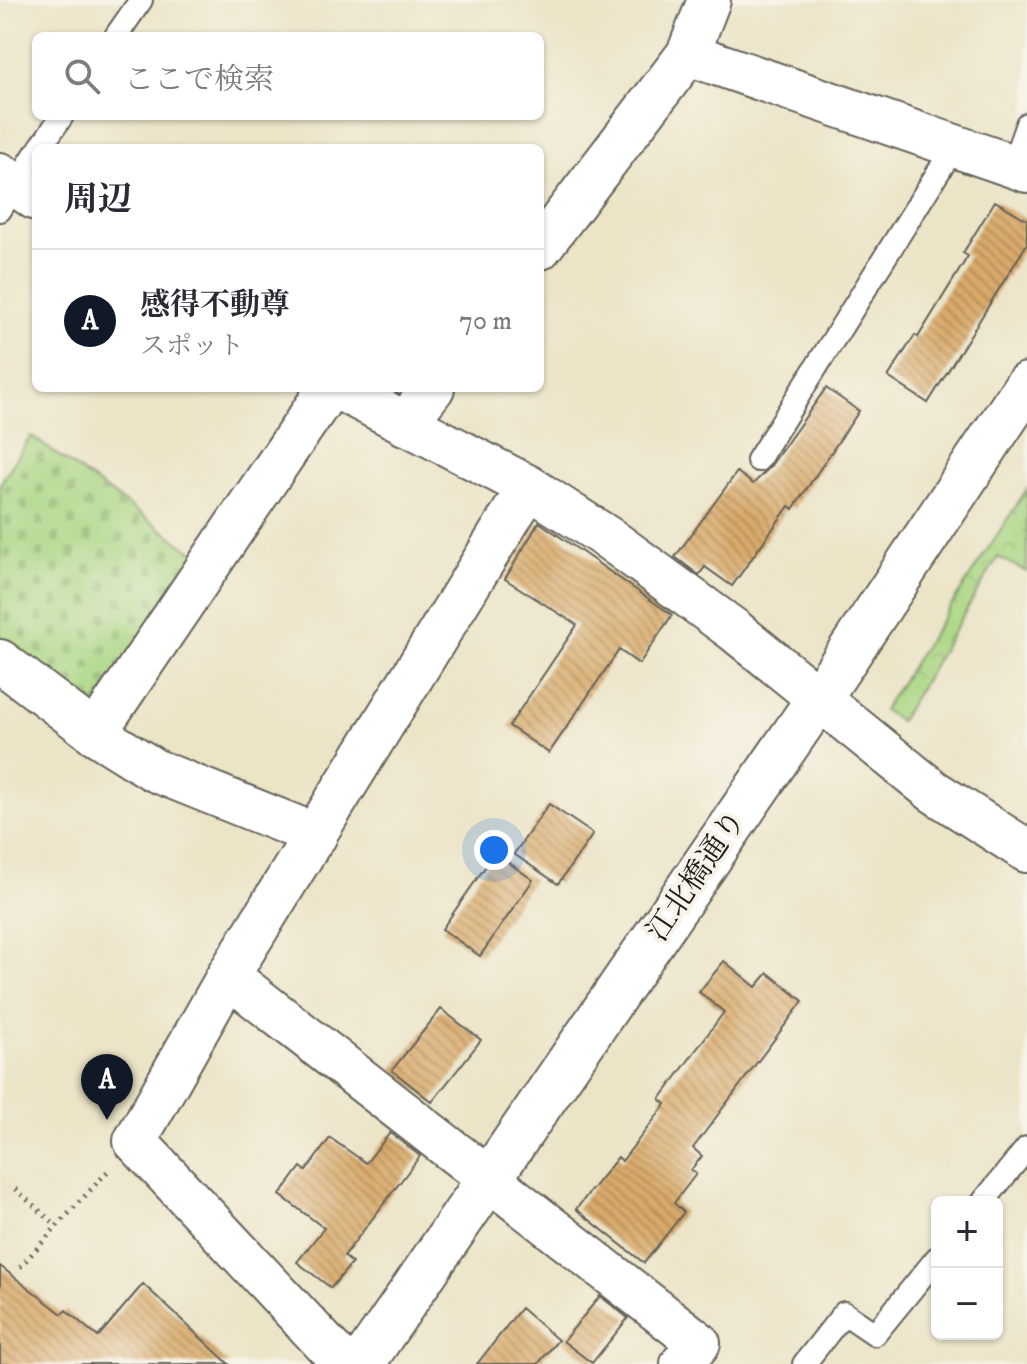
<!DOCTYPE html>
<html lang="ja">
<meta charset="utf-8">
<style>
:root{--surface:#fff;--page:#f2f2f3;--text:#2b2b33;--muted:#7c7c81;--line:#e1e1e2;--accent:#111827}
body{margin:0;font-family:"IM FELL DW Pica","Noto Serif JP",serif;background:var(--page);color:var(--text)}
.controls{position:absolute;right:24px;bottom:24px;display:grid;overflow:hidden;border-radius:12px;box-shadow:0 2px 6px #0004}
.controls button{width:72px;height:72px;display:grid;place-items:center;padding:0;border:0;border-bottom:2px solid var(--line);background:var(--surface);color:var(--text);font:40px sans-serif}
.you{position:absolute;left:494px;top:850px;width:28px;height:28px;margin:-20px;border:6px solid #fff;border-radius:50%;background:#1a73e8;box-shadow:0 0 0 12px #1a73e833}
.badge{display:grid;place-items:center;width:52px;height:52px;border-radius:50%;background:var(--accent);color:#fff;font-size:26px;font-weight:700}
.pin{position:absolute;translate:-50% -66px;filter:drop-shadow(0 2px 4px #0008)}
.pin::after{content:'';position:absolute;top:42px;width:28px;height:24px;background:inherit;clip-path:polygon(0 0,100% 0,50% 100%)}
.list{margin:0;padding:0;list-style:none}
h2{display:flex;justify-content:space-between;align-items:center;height:104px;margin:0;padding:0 32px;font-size:34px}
h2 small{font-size:26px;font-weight:400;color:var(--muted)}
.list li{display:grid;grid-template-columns:52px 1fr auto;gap:24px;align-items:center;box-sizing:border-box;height:144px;padding:0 32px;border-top:2px solid var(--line)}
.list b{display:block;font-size:30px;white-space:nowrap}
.list p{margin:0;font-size:26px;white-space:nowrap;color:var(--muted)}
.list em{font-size:26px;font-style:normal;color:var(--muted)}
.icon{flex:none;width:44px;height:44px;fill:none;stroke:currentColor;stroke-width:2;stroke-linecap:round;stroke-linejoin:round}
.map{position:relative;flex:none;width:1027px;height:1364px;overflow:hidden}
.search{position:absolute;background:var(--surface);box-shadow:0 2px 6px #0004;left:32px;top:32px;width:512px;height:88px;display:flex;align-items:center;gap:20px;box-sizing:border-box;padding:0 28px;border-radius:12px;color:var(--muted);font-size:30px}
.panel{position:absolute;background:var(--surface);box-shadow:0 2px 6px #0004;left:32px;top:144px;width:512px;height:248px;border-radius:12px}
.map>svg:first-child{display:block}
.cemetery{fill:url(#cemetery-stones);stroke:#62794f;stroke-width:2}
.park{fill:url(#park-crowns);stroke:#62794f;stroke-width:2}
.building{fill:url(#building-back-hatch)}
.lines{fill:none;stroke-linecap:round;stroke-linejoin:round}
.service-casing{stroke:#656258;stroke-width:26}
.minor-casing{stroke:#656258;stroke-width:46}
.secondary-casing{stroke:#656258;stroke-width:48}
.path{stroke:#656258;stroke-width:5;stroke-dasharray:2 6;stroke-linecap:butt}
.service{stroke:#fff;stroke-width:22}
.minor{stroke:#fff;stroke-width:42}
.secondary{stroke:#fff;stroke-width:44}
.labels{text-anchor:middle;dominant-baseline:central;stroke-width:8;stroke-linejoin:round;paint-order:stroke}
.street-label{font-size:30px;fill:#1c1c1c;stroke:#f7f3e8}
</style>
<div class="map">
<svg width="1027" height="1364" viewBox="0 0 1027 1364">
<defs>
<pattern id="cemetery-stones" width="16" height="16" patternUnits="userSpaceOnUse" patternTransform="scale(2)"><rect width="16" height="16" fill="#a9d682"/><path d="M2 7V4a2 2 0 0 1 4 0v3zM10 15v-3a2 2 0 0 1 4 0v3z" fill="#91b770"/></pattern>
<pattern id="park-crowns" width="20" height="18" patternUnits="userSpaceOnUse" patternTransform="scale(2)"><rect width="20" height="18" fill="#a9d682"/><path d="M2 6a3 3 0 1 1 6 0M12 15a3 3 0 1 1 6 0" fill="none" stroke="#91b770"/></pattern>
<pattern id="building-back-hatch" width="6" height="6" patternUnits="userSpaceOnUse" patternTransform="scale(2)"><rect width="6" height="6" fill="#d9aa6b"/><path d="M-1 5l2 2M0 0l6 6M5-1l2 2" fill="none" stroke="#af8a57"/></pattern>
</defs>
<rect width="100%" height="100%" fill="#f7f3e8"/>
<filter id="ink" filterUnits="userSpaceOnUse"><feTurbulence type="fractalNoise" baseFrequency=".0125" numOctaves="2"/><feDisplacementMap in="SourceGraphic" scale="16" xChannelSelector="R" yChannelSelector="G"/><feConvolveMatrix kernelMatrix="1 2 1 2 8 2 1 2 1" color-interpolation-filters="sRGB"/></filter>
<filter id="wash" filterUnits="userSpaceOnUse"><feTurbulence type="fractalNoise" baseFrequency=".006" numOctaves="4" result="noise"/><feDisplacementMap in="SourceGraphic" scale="32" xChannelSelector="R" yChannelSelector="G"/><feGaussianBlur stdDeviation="1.8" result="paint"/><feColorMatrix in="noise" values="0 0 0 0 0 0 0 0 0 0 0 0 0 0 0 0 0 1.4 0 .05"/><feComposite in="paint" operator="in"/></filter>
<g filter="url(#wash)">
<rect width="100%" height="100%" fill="#ece4c7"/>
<!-- cemetery -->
<path class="cemetery" d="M31,436L199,556L92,708L0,641V484Z"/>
<!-- park -->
<path class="park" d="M1027,489V572L998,557L900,721L883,710Z"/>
<g id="blocks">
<!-- building -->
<path class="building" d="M995,201L1027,220V244L928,403L888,377L915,335L918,337L968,256L963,253Z
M826,388L859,411L793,509L789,506L732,586L705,567L699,575L675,557L737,472L753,484L769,468Z
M539,522L672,615L639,664L619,650L549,753L509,726L577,625L505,579Z
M549,804L593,834L558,884L514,854Z
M495,853L533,880L480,956L442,929Z
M724,961L756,987L768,973L803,1001L693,1148L702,1156L691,1170L696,1174L674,1203L684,1212L644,1263L576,1209L618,1157L622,1161L666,1104L660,1099L724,1012L699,992Z
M441,1009L481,1040L432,1102L392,1070Z
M390,1133L420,1156L344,1256L352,1263L331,1288L297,1262L324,1228L280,1195L301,1167L306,1171L330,1138L366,1163Z
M0,1266L62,1314L66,1310L98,1337L143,1284L229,1364H0Z
M600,1296L628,1318L592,1363L563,1341Z
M521,1308L558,1340L538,1364H477Z"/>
</g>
</g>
<g filter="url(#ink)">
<use href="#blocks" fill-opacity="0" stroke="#656258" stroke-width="2"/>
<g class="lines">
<!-- service casing -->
<g class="service-casing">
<path id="service" d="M116,36L141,0
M40,148L62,116
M1012,166L1027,124
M0,210L36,153
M758,460L954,147
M983,1202L1027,1148
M804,1364L844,1313L875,1334L937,1258"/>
</g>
<!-- minor casing -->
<g class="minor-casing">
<path id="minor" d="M688,54L1027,171
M0,174L36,199
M540,248L688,54L709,0
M338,388L529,487L611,540L734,630L933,791L1027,851
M405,424L433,388
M0,661L95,733L154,770L316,835
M95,733L329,388
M228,976L699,1343L682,1364
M344,1364L135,1141L228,976L529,487"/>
</g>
<!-- secondary casing -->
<g class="secondary-casing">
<path id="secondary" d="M362,1364L819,698L1027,385"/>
</g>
<!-- path -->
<path class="path" d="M15,1189L57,1226L108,1171
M20,1267L57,1226"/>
<!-- service -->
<use href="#service" class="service"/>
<!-- minor -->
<use href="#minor" class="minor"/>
<!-- secondary -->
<use href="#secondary" class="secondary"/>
</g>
</g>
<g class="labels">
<!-- street labels -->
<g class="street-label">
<text transform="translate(697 876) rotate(-56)">江北橋通り</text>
</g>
</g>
</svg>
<div class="controls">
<button>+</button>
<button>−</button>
</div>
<div class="you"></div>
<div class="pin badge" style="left:107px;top:1120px">A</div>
<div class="search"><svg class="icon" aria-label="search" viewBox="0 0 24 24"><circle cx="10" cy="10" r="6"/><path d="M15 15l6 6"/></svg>ここで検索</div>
<section class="panel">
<h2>周辺<small></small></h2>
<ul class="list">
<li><span class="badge">A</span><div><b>感得不動尊</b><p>スポット</p></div><em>70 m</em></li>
</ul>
</section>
</div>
